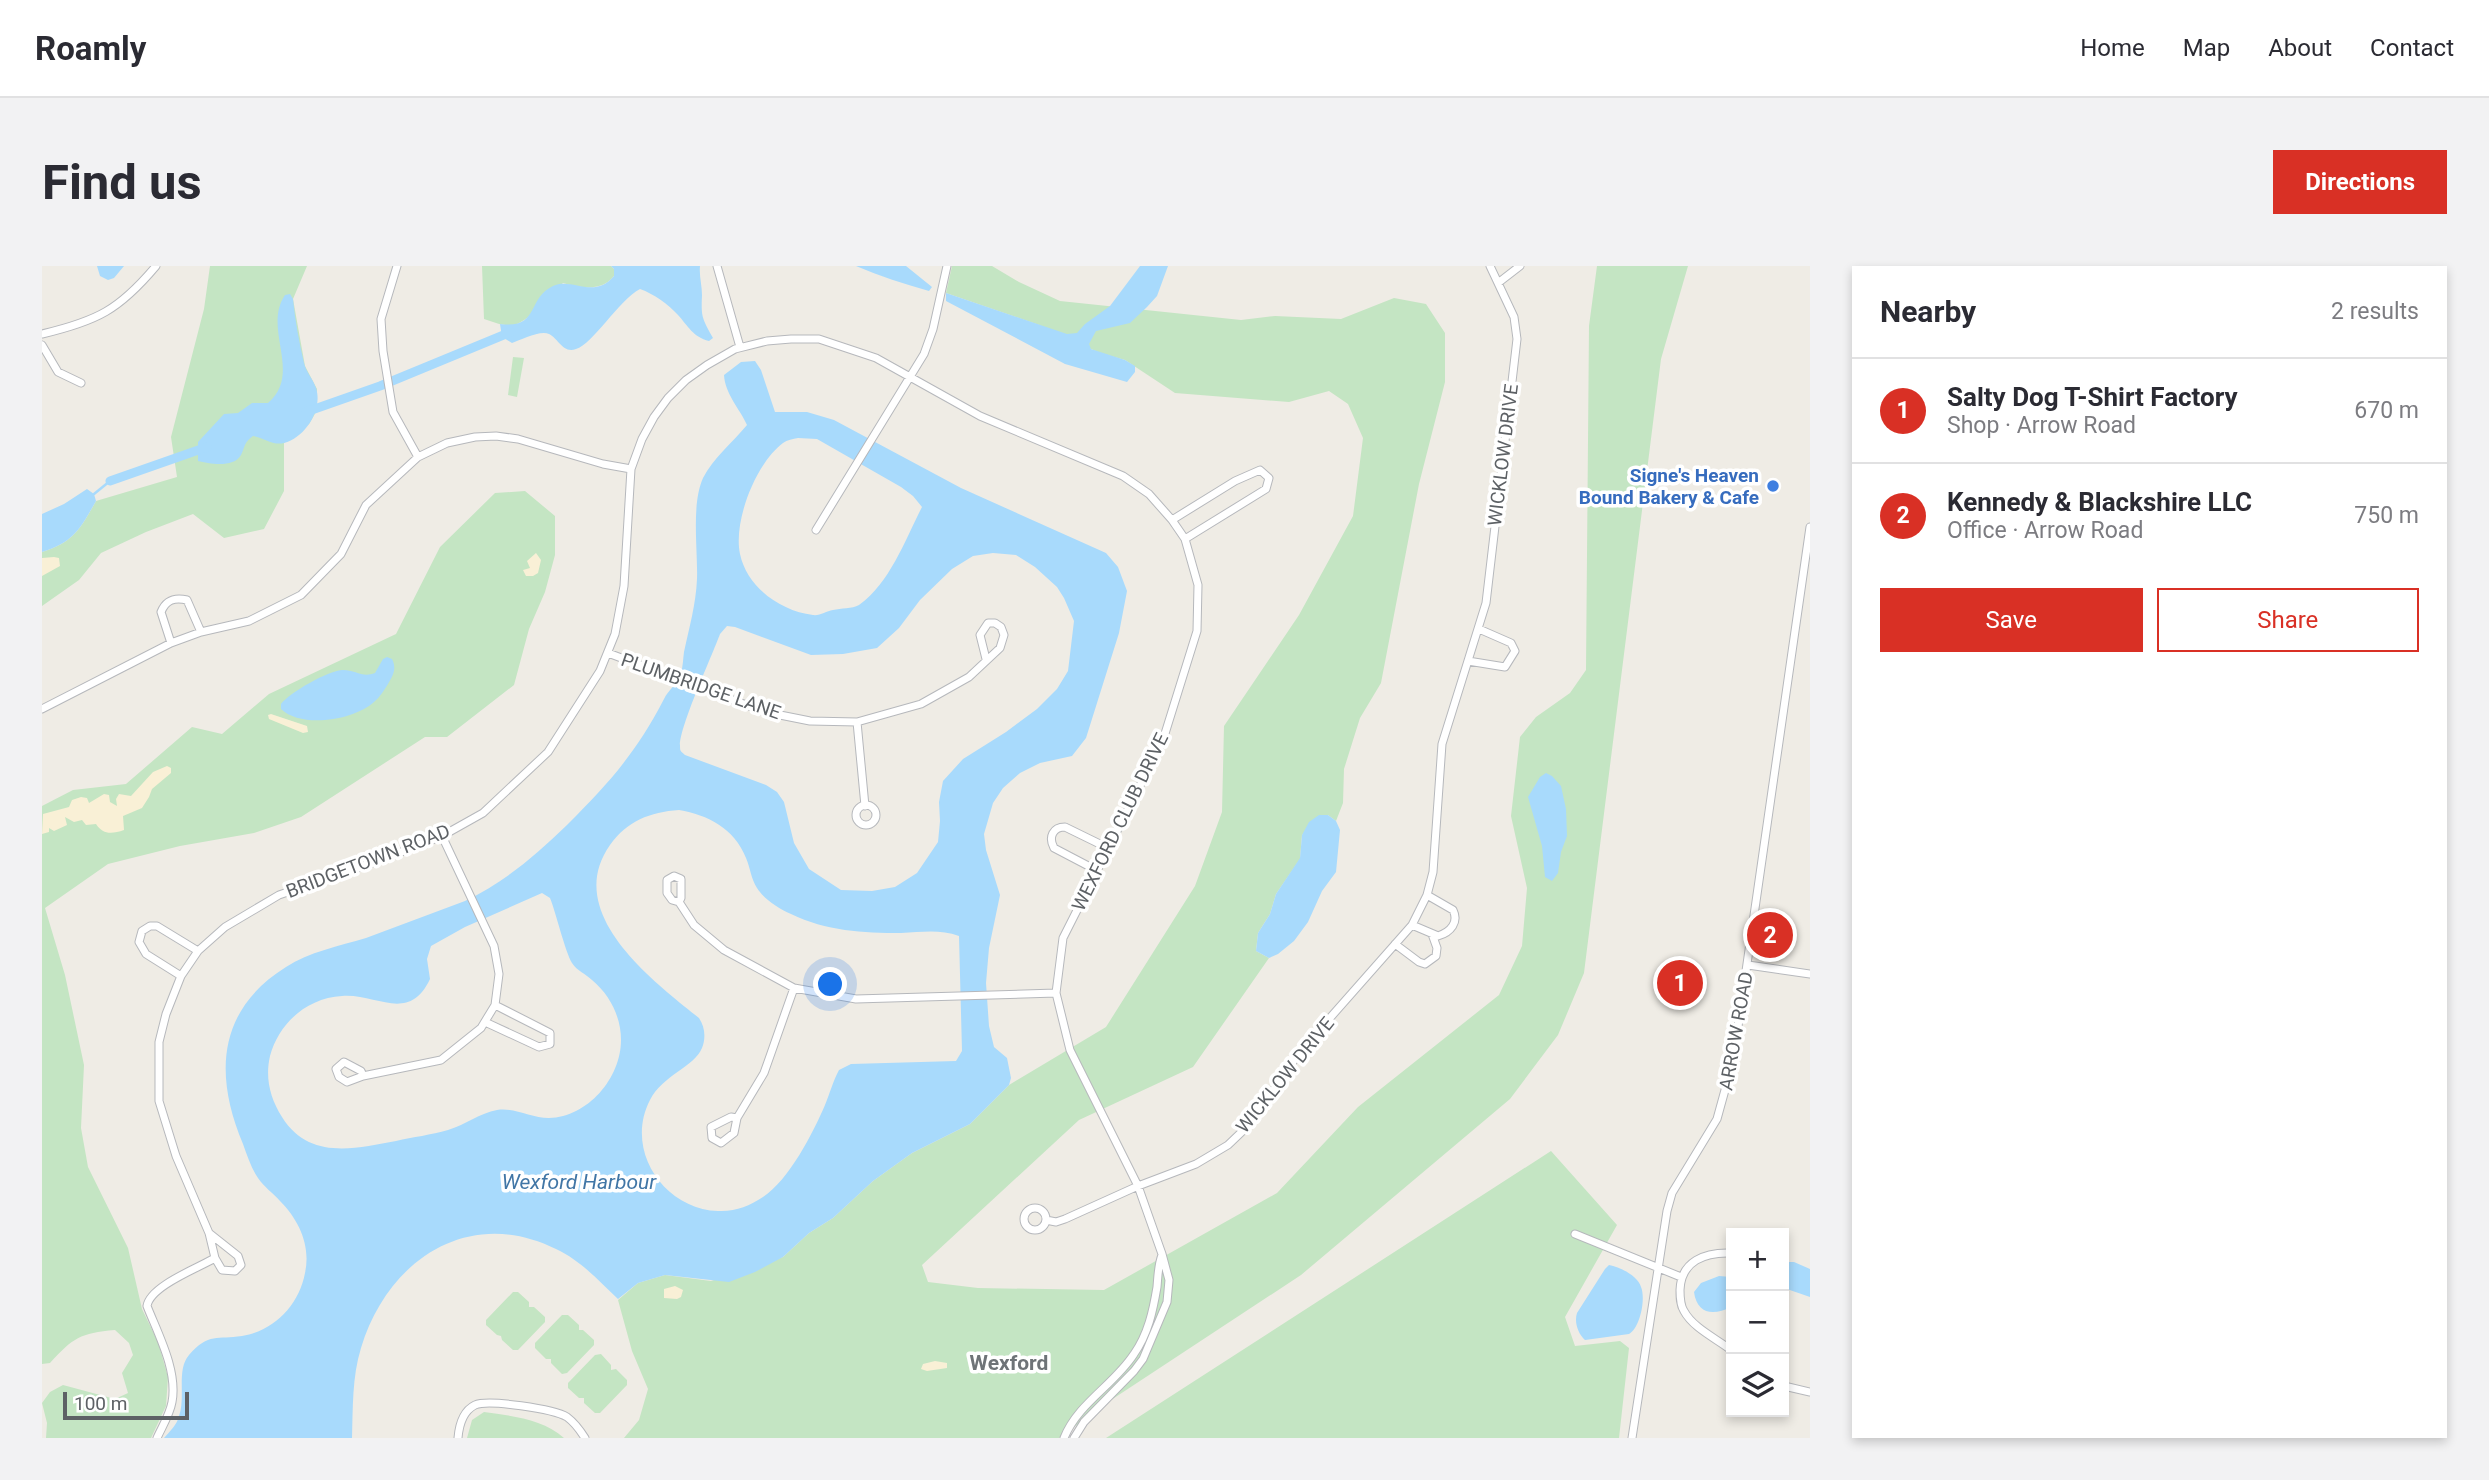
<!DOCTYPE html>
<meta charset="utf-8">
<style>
:root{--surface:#fff;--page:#f2f2f3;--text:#2b2b33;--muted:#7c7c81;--line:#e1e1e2;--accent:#d93025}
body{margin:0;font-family:Roboto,sans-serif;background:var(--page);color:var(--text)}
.controls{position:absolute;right:21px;bottom:21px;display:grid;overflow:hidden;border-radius:0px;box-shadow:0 4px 10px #0003}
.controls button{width:63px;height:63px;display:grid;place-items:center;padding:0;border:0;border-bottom:2px solid var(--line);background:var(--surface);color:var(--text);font:35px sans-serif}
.scale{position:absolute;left:21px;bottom:18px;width:126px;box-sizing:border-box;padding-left:7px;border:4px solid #5d6165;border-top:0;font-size:19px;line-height:24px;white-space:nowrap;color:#5d6165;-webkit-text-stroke:5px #fff;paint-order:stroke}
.you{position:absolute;left:789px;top:719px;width:24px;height:24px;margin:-18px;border:5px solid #fff;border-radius:50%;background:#1a73e8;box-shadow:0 0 0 10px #1a73e833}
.badge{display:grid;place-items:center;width:46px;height:46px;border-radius:50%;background:var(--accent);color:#fff;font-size:23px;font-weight:700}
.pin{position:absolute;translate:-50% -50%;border:4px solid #fff;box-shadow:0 2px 7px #0006}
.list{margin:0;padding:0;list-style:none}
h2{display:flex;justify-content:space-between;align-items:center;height:91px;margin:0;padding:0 28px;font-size:30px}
h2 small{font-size:23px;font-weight:400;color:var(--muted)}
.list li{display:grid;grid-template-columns:46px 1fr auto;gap:21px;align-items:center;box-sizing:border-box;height:105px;padding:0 28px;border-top:2px solid var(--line)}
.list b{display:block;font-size:26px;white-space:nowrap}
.list p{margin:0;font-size:23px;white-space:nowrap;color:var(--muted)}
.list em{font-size:23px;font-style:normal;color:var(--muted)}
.actions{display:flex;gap:14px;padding:21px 28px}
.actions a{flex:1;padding:16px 0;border:2px solid var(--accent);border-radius:0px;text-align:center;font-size:24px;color:var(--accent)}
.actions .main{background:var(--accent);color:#fff}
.icon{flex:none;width:38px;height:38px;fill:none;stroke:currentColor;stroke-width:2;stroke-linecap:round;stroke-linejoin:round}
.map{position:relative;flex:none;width:1768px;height:1172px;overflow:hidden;border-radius:0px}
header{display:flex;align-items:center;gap:42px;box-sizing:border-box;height:98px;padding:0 35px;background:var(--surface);border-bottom:2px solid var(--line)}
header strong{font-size:33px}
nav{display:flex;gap:38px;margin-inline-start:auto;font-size:24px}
.intro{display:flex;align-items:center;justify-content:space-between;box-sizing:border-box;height:168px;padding:0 42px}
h1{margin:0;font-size:49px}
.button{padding:18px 32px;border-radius:0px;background:var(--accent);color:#fff;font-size:24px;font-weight:700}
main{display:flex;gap:42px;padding:0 42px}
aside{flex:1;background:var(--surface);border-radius:0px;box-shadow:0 4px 10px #0003}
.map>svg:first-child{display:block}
.green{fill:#c4e5c3}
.sand{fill:#f9f0d6}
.water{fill:#a8dafc;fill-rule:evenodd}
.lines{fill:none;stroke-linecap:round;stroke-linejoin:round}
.stream{stroke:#a8dafc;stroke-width:2.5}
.canal{stroke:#a8dafc;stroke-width:9}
.street-casing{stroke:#b6b8bc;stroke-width:9}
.street{stroke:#fff;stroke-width:7}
.shop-dot{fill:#3f7fe0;stroke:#fff;stroke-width:2.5}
.labels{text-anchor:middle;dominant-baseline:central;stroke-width:7;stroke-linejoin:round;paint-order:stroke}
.street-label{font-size:19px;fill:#5d6165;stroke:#fff}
.shop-label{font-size:19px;font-weight:bold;fill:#366cbe;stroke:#fff;text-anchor:end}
.water-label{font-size:21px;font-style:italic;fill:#4176a6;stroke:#fff}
.neighbourhood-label{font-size:21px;font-weight:bold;fill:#6e7377;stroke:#fff}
</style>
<header>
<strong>Roamly</strong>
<nav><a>Home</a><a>Map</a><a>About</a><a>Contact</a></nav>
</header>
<div class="intro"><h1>Find us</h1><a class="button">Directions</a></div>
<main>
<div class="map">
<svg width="1768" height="1172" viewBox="0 0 1768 1172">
<rect width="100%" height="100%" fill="#efece5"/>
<!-- green -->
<path class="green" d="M168,0H265L251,33L263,100L275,123L274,146L267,158L242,177V225L222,263L182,272L151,248L104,266L59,287L37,314L0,340V286C32,276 38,263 54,235L135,211L129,171L162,43Z
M440,0H569L572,3V10C559,26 539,22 521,17C509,28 484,59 470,59C460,60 451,56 442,53Z
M910,0H950L977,16L1018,35L1199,54L1233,50L1299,53L1352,32L1384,38L1403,67V116L1377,218L1339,417L1318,452L1302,503L1301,537L1294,555L1286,549L1260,569L1258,593L1234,628L1228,648L1216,667L1214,685L1227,692L1151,801L1037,854L880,999L886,1016L936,1022L1062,1024L1235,927L1316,841L1457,729L1480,680L1485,622L1469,550L1478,471L1494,451L1528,427L1544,404L1547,60L1555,0H1646L1619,93L1542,707L1516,769L1468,833L1259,1009L1063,1138L1017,1172H582L597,1154L606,1123L590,1085L576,1034L596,1017L623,1009L669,1015L741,991L767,967L791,952L831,915L870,887L928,858L967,819L1064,761L1153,620L1180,546L1182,460L1257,349L1311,250L1321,172L1306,138L1287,125L1247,136L1133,127L1083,94L1058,87L997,59L904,27Z
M471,91L482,92L475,131L466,129Z
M483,225L513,250V289L503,326L487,363L472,419L405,471H383L259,551L212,567L138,580L66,598L3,642L23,709L42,799L39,862L46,901L86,982L100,1043L116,1076L126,1111L124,1140L109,1172H4L5,1157L0,1137L8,1126L21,1119L73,1133L86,1127L80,1107L91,1089L87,1077L73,1064C38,1067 31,1072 8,1097L0,1098V540L31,524L84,518L150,461L180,468L227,428L354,368L398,281L453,227Z
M1509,885L1575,959L1523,1051L1533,1080L1578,1075L1587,1082L1577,1172H1064Z
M471,1026H476L487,1036V1041H492L503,1051V1056L476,1084H471L460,1074L459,1070L455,1069L444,1059V1054Z
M520,1049H526L537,1059V1064H541L552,1074V1079L525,1107L520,1108L509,1097V1093H504L493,1082V1077Z
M559,1088L569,1099V1104L574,1103L585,1114V1119L558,1147H553L542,1137V1132H537L526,1122V1117L553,1089Z
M442,1146C470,1150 501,1153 522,1172H425L430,1154Z"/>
<!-- sand -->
<path class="sand" d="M494,287L499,294L496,307L491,310H484L481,304L488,302L485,295Z
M12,291L17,292L18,300L0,310V292Z
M229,448L265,460L266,466L261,467L227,453L226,449Z
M125,500L129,502V507L110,523L107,531L100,542L81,550L82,564C70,568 61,569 54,558L44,559L40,554L32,556L23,551L25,559L12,565L7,562V566L0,568L1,548L27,541L30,534L39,531L45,532L47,537L62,528L67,529L68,536L75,540L74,533L77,528L89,530L111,506Z
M633,1020L641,1024L639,1031L635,1033L622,1032V1023Z
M893,1095L905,1097V1102L885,1105L879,1103L881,1098Z"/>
<!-- water -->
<path class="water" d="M55,0H82L72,12L66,14L58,10Z
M569,0H658C657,10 660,19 660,29C659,51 660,52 671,72L667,75C651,71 646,60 636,49C626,38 612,28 598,23C576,35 551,78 534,83C521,88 516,72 507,68C498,64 479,74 470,77L460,71L458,58C498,63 484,33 511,20C530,11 552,34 572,10V3Z
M814,0H864L890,21L887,25C862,18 838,10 814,0Z
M1098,0H1126L1115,30L1105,41L1088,57L1054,65L1047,78L1049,83L1083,94L1093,100V106L1085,116L1023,98L904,35V27L1025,68L1035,67L1043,58L1068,40Z
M248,28L251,33C253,54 257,76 262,97C264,106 271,113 274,122C281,143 264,171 242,177C231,180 221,171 211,170C202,176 203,181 199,189C192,202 168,198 156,195V176L182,148L196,147L210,137H226C261,107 220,63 243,29Z
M713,95L719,104L733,146H765L792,154L919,222L1064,287L1076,301L1085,325L1077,367L1044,472L1030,490L998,497L978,507L961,522L951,537L942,568L944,584L958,629L947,682L944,717L947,760L952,781L965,792L969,812L967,819L928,858L870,887L831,915L791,952L767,967L741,991L713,1006L687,1016L623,1009L596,1017L576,1033C557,1015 538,994 514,983C426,939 345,995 319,1082C310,1111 311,1142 310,1172H122C128,1165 135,1159 137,1150C144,1131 134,1104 147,1089C167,1066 175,1074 200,1070C232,1065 257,1039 263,1007C269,980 257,954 238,935C231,927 222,921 216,912C209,902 205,889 201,878C172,809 175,744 244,701C267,686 297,680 324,672C357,660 390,647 423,635C463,616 494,589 525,559C567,517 594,487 622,433C626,424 636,418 639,407C641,400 641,393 642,386C647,362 654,338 655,313C656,284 649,239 661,212C671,192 691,176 705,159C698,143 683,128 682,109L699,96ZM756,172L775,173L859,221L871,230L880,241C863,274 848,317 817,339C810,343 799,342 791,344C784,345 778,350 771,349C738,345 705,321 698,288C691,255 714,197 741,177C745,174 751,173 756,172ZM951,287L974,289L993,301L1015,321L1022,332L1032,355L1026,405L1015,423L995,443L964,466L921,493L901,515L897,536L898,555L896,576L875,607L853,621L830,625L799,624L767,603L752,577L742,536L735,526L724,519L643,489C639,485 638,486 638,480C637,462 670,390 678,368L685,360L693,361L769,389L801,388L835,382L857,362L878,334L910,303L931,290ZM637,544C666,549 692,562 704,592C708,601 709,613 715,622C722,633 736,642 749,648C784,665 821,667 859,667C880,666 898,663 917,670L920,785L914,795L809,798L797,804C791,815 788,827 783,839C771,867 747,914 721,931C707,940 693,946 676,945C622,943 582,884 608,834C621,809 652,801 660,782C664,772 663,761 657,752C611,715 520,647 568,579C585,555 608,546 637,544ZM500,627L508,632C514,647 523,685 530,697C535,705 544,708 550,714C568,729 579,751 579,774C579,812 546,851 507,852C489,852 472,841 455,844C438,847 423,859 406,864C389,869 371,871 354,875C312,883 267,894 240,851C228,832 223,812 228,790C237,757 265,732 300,730C334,727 367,758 388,713L385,693L389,680L423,661Z
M45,223L52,228L54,235C38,263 32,276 0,286V248L22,238Z
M345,391L350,393C355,403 351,409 346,418C342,424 338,431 332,436C312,454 260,463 239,443V438C247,427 287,404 301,404C314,404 320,412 333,407L341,393Z
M1504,507L1510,510L1519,520L1524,543L1525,570L1519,586L1516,607L1510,615L1503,611L1500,580L1486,531L1498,511Z
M1277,549H1286L1294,555L1298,564L1294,606L1280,625L1266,656L1252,675L1236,688L1227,692L1214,685L1216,667L1228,648L1234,628L1258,592L1260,569L1267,556Z
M1742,996H1752L1768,1003V1031L1742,1022Z
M1567,999C1578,1001 1596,1010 1599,1021C1604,1033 1598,1062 1587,1068L1543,1074C1536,1068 1532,1056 1535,1047L1563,1003Z
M1677,1010L1689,1011V1041C1671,1050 1655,1048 1652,1026L1659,1017Z"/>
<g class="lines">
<!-- stream -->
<path class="stream" d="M52,228L68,215"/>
<!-- canal -->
<path class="canal" d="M264,146L338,120L469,66
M68,215L165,181"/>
<!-- street casing -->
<g class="street-casing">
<path id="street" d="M355,0L339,53L341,85L351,146L376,191
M675,0L698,81
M1456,17L1478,0
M0,68C55,55 77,44 114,0
M0,79L16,106L39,117
M1130,254L1193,215L1218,204L1227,212L1224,223L1143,273
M774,264L882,88L891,63L905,0
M129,377L119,346C124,334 132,331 145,334L159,366
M566,387L723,446L768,455L815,456L879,438L927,411L958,382L962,369L959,361L953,357H946L938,369L944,393
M1426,395L1463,401L1473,385L1469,377L1437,363
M0,443L129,377L159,366L207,355L259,329L299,288L324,239L376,191L405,177L433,171L454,170L476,173L561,198L589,203
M815,456L823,540
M814 549a10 10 0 1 1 20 0a10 10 0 1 1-20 0Z
M1054,604L1012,582C1006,571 1011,561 1023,561L1066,582
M637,636L639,632V613L632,610L625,614V627L630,634L637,636L652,659L682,684L752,722L814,733L1014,727
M1370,659L1396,670C1409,666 1417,656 1411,644L1385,629
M1353,678L1377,696L1383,698L1394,690L1395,682L1390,668
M1706,699L1768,708
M139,710L104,688L97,676L100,665L108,660H115L156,685
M443,756L497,781L508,778V767L453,739
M321,810L319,805L302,796L294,803L297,811L305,816L321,810L399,794L439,762L453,739L457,708L452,680L400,570
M695,852L689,851L669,861L670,872L679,877L692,867L695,852L722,807L752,722
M982 953a11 11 0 1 1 22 0a11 11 0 1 1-22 0Z
M1004,954L1014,956L1023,953L1096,920L1154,898L1186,879L1209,857L1257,787L1370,659L1385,629L1391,606L1400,478L1444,337L1475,73L1472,51L1448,0
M167,967L196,990L199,999L193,1005L180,1004L173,992L167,967L134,890L117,835V776L124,748L139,710L156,685L183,661L237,629L339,594L400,570L441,547L506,486L558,405L573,368L582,320L589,203L600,173L612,151L626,132L644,114L665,99L693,83L725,75L749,73H777L834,92L938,150L1081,210L1107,228L1130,254L1143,273L1156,319L1155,365L1121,474L1021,672L1014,727L1028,784L1096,920L1120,988L1127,1014L1125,1036L1101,1093L1092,1105L1042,1156L1032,1172
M1533,968L1639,1011
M1689,987C1663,986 1639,995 1638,1024C1638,1031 1638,1039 1642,1045C1651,1062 1675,1073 1689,1084
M1742,1120L1768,1126
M115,1172C120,1161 128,1148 130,1136C136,1105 116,1068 105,1040C108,1020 156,1002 173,992
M416,1172C417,1160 421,1145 433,1139C446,1133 512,1143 525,1151C533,1157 538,1164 543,1172
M1022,1172C1036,1137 1072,1119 1092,1088C1106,1068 1111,1045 1115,1021C1116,1010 1116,999 1120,989
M1590,1172L1625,945L1630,927L1675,853L1691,795L1768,261"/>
</g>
<!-- street -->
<use href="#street" class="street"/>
</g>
<!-- markers -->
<circle class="shop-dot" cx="1731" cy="220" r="7"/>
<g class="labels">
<!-- street labels -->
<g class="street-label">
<text transform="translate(1461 189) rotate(-83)">WICKLOW DRIVE</text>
<text transform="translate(659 420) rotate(19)">PLUMBRIDGE LANE</text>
<text transform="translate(1078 556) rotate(-64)">WEXFORD CLUB DRIVE</text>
<text transform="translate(326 595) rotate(-21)">BRIDGETOWN ROAD</text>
<text transform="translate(1694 765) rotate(-80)">ARROW ROAD</text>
<text transform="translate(1243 809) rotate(-51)">WICKLOW DRIVE</text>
</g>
<!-- shop labels -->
<g class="shop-label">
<text x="1717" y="209">Signe's Heaven<tspan x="1717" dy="22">Bound Bakery &amp; Cafe</tspan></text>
</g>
<!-- water labels -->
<g class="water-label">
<text x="537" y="916">Wexford Harbour</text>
</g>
<!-- neighbourhood labels -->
<g class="neighbourhood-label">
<text x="967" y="1097">Wexford</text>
</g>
</g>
</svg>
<div class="controls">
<button>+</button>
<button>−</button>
<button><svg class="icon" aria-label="layers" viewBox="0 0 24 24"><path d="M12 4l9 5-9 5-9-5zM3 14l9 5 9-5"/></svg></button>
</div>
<div class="scale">100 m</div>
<div class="you"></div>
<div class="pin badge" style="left:1638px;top:717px">1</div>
<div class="pin badge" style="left:1728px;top:669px">2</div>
</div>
<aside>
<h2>Nearby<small>2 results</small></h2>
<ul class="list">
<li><span class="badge">1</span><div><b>Salty Dog T-Shirt Factory</b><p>Shop · Arrow Road</p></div><em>670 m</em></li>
<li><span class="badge">2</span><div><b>Kennedy &amp; Blackshire LLC</b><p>Office · Arrow Road</p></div><em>750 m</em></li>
</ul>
<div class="actions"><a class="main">Save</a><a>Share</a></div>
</aside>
</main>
